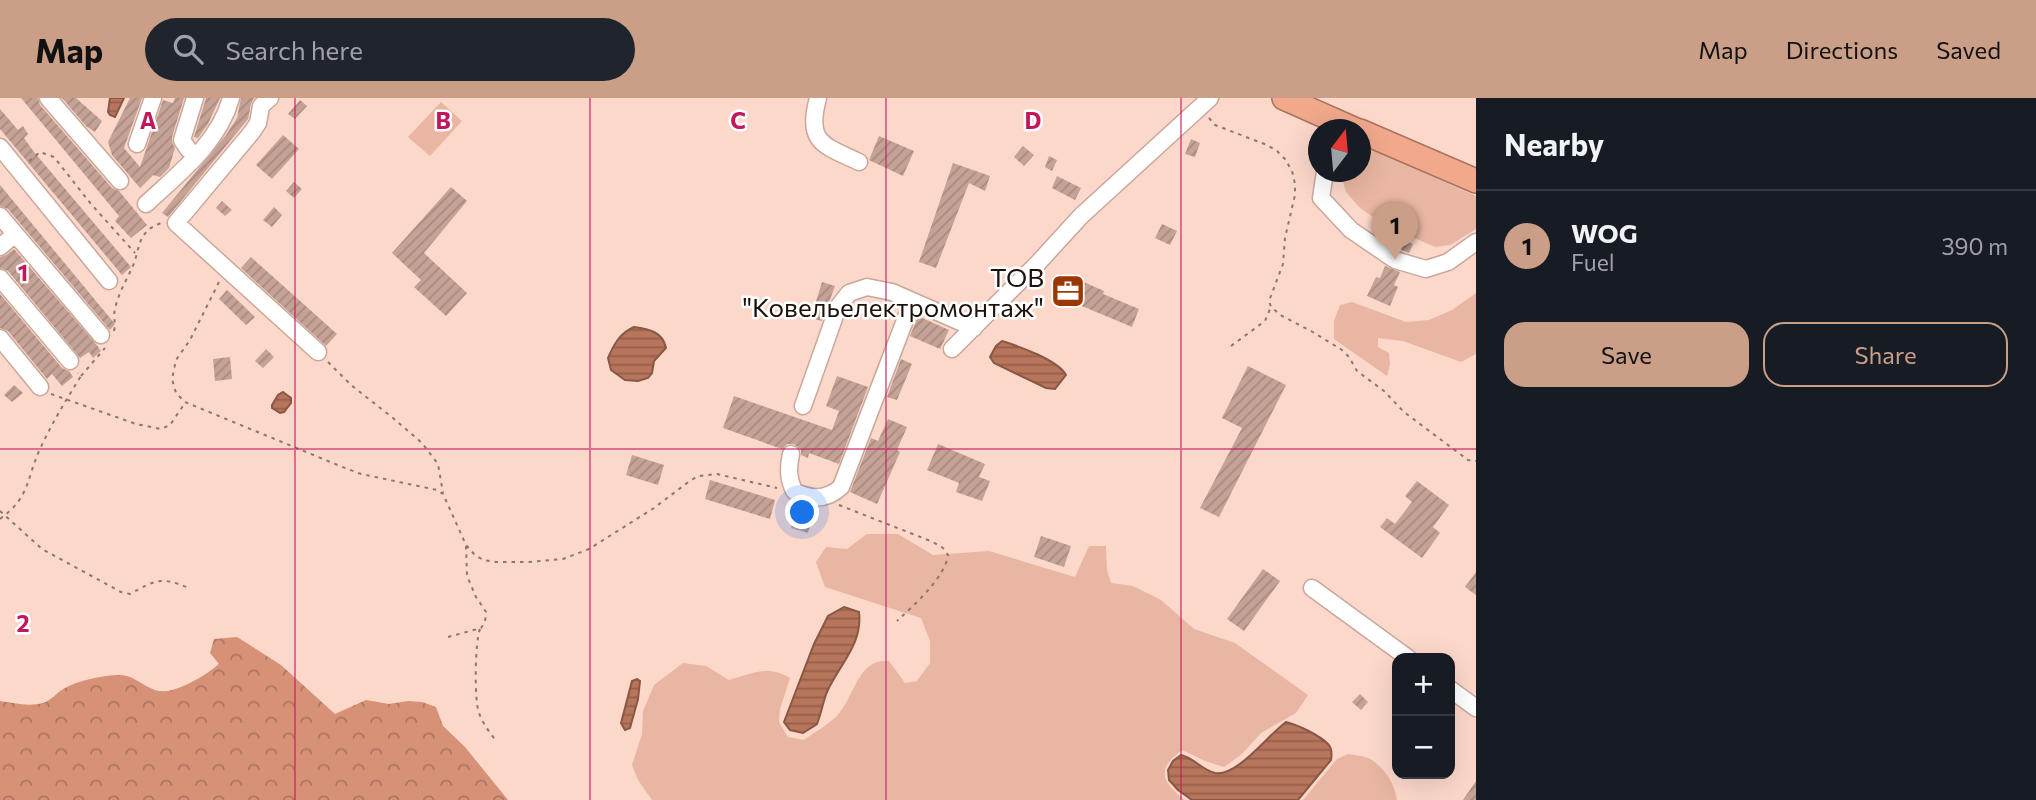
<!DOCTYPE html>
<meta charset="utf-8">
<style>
:root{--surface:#171b24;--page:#20242c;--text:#f1f3f6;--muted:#9ea1a6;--line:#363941;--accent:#ca9e87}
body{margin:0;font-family:Commissioner,sans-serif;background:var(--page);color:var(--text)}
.controls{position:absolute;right:21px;bottom:21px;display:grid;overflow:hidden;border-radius:14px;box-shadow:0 7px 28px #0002}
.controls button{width:63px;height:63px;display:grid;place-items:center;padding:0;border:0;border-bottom:2px solid var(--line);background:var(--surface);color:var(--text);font:35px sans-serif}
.compass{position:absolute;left:1308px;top:21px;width:63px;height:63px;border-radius:50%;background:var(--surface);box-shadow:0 7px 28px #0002;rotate:16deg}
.you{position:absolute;left:803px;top:415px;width:24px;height:24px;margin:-18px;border:5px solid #fff;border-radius:50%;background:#1a73e8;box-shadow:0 0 0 10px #1a73e833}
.badge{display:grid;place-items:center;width:46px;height:46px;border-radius:50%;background:var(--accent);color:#111;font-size:23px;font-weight:700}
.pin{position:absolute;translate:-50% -58px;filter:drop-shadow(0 2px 4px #0008)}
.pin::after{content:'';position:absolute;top:37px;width:24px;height:21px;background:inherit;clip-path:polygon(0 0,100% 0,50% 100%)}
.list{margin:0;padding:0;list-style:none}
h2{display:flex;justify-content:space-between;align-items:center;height:91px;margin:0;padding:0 28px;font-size:30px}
h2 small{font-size:23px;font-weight:400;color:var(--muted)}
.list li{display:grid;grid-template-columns:46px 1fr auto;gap:21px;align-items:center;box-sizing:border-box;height:112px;padding:0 28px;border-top:2px solid var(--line)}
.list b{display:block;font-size:26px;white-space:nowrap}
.list p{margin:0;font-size:23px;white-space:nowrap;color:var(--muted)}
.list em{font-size:23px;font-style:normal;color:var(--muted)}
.actions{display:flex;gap:14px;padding:21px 28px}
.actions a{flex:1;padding:16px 0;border:2px solid var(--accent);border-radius:21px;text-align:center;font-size:24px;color:var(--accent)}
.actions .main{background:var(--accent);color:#111}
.icon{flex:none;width:38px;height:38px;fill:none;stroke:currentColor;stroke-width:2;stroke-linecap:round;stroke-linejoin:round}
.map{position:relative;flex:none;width:1476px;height:702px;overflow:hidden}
header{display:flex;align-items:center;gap:42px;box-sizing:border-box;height:98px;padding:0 35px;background:var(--accent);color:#111}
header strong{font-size:33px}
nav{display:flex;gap:38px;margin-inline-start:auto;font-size:24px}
.search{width:490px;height:63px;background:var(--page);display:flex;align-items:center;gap:18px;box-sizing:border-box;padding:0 24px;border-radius:38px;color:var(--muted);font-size:26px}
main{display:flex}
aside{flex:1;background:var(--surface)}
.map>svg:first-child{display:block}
.grass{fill:#e8b6a2}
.forest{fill:url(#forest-crowns)}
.water{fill:url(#water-rules);stroke:#895743;stroke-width:2}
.building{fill:url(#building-hatch)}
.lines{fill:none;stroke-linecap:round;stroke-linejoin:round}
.minor-casing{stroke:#caa79a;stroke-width:19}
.highway-casing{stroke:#a7735f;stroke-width:26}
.path{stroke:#8f766d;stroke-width:2;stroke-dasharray:3.5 5;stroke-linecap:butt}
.minor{stroke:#fff;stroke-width:16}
.highway{stroke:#f1a88b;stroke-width:23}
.grid{fill:none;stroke:#c2185b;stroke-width:2;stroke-opacity:0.55}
.labels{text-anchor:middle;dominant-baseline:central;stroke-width:5;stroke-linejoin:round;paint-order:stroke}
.poi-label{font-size:26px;fill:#1d110c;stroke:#fff;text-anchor:end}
.grid-label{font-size:23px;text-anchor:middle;font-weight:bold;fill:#c2185b;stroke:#fff;stroke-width:5;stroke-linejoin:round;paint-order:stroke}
</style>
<header>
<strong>Map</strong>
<div class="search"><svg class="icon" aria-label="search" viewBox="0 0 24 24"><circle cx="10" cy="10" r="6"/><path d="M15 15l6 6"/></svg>Search here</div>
<nav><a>Map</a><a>Directions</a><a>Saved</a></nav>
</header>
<main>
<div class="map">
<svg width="1476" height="702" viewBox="0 0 1476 702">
<defs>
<pattern id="forest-crowns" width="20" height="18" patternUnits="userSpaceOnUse" patternTransform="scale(1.75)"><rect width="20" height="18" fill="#d69177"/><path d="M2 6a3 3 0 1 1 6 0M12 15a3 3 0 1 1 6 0" fill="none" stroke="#ad7560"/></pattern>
<pattern id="water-rules" width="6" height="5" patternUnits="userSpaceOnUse" patternTransform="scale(1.75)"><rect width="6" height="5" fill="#b7755b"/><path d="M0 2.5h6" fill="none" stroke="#945f4a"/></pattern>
<pattern id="building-hatch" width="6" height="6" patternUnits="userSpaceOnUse" patternTransform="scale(1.75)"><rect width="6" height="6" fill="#c4a295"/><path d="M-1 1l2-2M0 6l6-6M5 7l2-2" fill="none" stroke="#a88a7f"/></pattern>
</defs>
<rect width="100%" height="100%" fill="#fcd8ca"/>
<!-- grass -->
<path class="grass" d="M441,4L462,23L430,58L408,39Z
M1361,49H1367L1476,98V131L1450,147L1435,149L1381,125L1359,109L1346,94L1340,74H1360Z
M1476,195V256L1461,264L1403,243L1378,240V249L1389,255L1390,266L1387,278L1334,241V223L1340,207L1352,204L1406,224L1429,222L1452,212Z
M867,436H898L933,457L989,453L1075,479L1089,448H1106L1107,472L1111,485L1133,488L1161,502L1194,531L1235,545L1308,597L1296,615L1261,635L1242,656L1224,669L1205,663L1182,652C1156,671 1161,684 1185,702H652L638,682L632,667L642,636L643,613L654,587L683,565L706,568L729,582C752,575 768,567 790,580L780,611L779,624L788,639L804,642C814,635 827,627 836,619C855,600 857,560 889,563L905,585L917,583L930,565V543L921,520L825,489L816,464L826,449L847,451Z
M1348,656C1354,657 1364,658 1370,661C1385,670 1395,686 1397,702H1303L1337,661Z"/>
<!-- forest -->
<path class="forest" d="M237,539L281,567L335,616L366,602L389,606L408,603L422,604L436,609L443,628L465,649L508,702H0V603C14,605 28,609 43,605C52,602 57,594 65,590C79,582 101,578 117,577C138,575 149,599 172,592C189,587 206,577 219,566L210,555L214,541Z"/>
<!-- water -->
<path class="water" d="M110,0H124L115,19L110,17L108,14Z
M634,229C649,231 663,234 666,250L654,263L652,275L648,280L638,283L625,282L611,272L608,260C614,246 620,235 634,229Z
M1002,243C1018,248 1058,262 1066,277L1055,291L1046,290L994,265L990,259L996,248Z
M283,294L291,300V305L284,314L280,315L272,310V307L278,297Z
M844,509L859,514C863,546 839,567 827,594C823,604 821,616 817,626L803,635L790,632L784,624L814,546L828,518Z
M637,581L640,583L638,601L630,630L625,632L621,625L632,583Z
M1286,624C1298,627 1319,637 1328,646C1332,650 1332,656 1331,662L1298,702H1192L1178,692L1169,682L1168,672L1173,663L1181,657C1194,660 1202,672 1215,675C1237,679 1268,637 1286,624Z"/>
<!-- building -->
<path class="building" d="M21,0H38L40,7L112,90L119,93L147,127L131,140L115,123L119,118Z
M62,0H76L102,23L95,34L86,28Z
M130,0H142L124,50L140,69L163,2L173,5L175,0H184L172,39V44L175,50L169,70L160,79L153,77L140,90L112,57L108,44Z
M206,0H220L208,26L198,40L194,39Z
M241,0H254L251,6L248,21L168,119L162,115L226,37L237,20Z
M300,2L307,8L295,21L288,16Z
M0,11L18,32L23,28L28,36L24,40L34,54L131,169L122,177L0,31Z
M283,37L299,51L272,81L256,67Z
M879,38L914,53L903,78L869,62Z
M1191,41L1200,45L1195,59L1185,56Z
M1023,48L1034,57L1024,68L1014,59Z
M1049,58L1057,62L1052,73L1045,69Z
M953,65L990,78L985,93L969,85L936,170L919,164Z
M1057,78L1081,90L1075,102L1052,90Z
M294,84L302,91L294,100L286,93Z
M0,87L115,226L110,232L8,111L0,108Z
M451,89L467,103L424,155L467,195L446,218L414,189L421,182L392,155Z
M222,103L232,112L225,118L216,110Z
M274,109L282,117L272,129L263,122Z
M1162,126L1177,133L1170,147L1155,140Z
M1399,139L1413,146L1409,155L1395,149Z
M14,151L96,246L101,253L93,260L89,254L80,260L8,173L0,170V159L6,157Z
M251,159L337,236L326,248L241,170Z
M1385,168L1400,174L1394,187L1398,189L1390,208L1367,198L1376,179L1380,180Z
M1068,177L1104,193L1103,196L1139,211L1132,229L1058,198Z
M822,184L835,188L822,223L811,220Z
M227,192L255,219L246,227L219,201Z
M0,196L62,270L69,273L73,279L62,288L52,276L47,281L8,233L0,230Z
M918,218L949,232L940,251L910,238Z
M266,251L274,259L263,270L255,263Z
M230,259L232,281L215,283L213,261Z
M901,261L912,266L897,302L887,299Z
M1248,268L1286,287L1219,419L1200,410L1242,330L1222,320Z
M837,278L868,289L839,366L809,355L808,360L801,357V352L794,346H787L782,351L723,330L734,298L832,332L839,313L826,308Z
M14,287L23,295L12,304L4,297Z
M888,321L907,329L897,352L900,354L877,406L850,394L871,340L878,343Z
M938,346L985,366L979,379L990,383L982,403L956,394L959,385L927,372Z
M632,357L664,367L658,387L626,377Z
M710,382L775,402L770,421L705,401Z
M1417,383L1449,407L1433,429L1440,435L1422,460L1380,429L1387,420L1395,426L1412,404L1405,398Z
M795,416L812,421L808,435L791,430Z
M1041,438L1071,448L1064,469L1034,459Z
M1263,471L1280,483L1244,533L1227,521Z
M1476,474V497L1465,489Z
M1360,596L1368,604L1361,612L1352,604Z
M1476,683V702H1463Z"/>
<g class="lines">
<!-- minor casing -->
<g class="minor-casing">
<path id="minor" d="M48,0L120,83
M195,0L182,42L188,51L196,58
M270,0L261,8L258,25L252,34L176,125L318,254
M818,0C806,45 823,47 859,64
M137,46L153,0
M0,49L109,183
M1325,74L1321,100L1351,132L1395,162L1426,171L1448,164L1476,144
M146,106C178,76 219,45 231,0
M0,118L101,237
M0,149L15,136
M0,180L70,263
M0,240L40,289
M952,251L1038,165L1081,118L1210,0
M803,308L838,209L849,195L867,189L892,194L974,230
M791,356C788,370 788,380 794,393C811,402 827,402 841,389L912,204
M1312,490L1408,560
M1450,591L1476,610"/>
</g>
<!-- highway casing -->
<g class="highway-casing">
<path id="highway" d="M1284,0L1356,32
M1360,33L1476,83"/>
</g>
<!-- path -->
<path class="path" d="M1209,20L1215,27L1267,47L1277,53L1285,61L1292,73L1295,86V97L1285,140L1283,166L1269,203L1271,209L1282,218L1311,233L1342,252L1349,259L1357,273L1384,293L1404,314L1468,362L1476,363
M29,63L40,54L54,59L91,106L135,155
M219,184L190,242L176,262L172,281L176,295L185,304L340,368L361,376L437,392L443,396L466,447L474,456L483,462L496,464H529L563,461L589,451L654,410L691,382L699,378L717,376L777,390
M114,233C116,225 113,219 115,211C118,196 126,183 132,170C141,150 136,134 161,125
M1231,248L1265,223L1270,211
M328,264L351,287L393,320L422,345L438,366L443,395
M81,278L105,250
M51,296L136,326L161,331L170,327L185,305
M839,407L933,444L943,450L948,457C945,480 913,508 897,523
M0,413L42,451L121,494L130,496C156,482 160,478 189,490
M0,421C31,398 26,381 40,351C52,325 66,302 81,278L78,275
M480,531C475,543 474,602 479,615C483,626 490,635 497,644
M448,539L481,530L485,524L486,514L476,499L467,478L466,448"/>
<!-- minor -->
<use href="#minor" class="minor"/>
<!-- highway -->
<use href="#highway" class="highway"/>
</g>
<!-- grid -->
<path class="grid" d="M295,0V702M590,0V702M886,0V702M1181,0V702M0,351H1476"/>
<!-- icons -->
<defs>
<g id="office-square" transform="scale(1.75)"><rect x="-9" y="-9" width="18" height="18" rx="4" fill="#9b3700" stroke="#fff"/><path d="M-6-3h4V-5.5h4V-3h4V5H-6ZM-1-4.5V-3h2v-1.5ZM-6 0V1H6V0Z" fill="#fff"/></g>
</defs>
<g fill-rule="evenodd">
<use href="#office-square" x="1068" y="193"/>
</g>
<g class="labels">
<!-- poi labels -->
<g class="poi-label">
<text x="1044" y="178">ТОВ<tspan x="1044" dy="30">"Ковельелектромонтаж"</tspan></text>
</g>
</g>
<g class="grid-label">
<text x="148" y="31">A</text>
<text x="443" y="31">B</text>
<text x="738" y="31">C</text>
<text x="1033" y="31">D</text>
<text x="23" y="183">1</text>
<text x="23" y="534">2</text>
</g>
</svg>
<div class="controls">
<button>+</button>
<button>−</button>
</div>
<svg class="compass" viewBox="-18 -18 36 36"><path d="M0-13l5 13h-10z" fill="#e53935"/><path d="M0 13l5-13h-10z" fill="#9ea1a6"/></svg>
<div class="you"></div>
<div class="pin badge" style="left:1395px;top:162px">1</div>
</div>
<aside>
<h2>Nearby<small></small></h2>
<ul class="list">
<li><span class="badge">1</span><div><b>WOG</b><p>Fuel</p></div><em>390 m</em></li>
</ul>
<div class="actions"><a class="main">Save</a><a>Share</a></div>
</aside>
</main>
